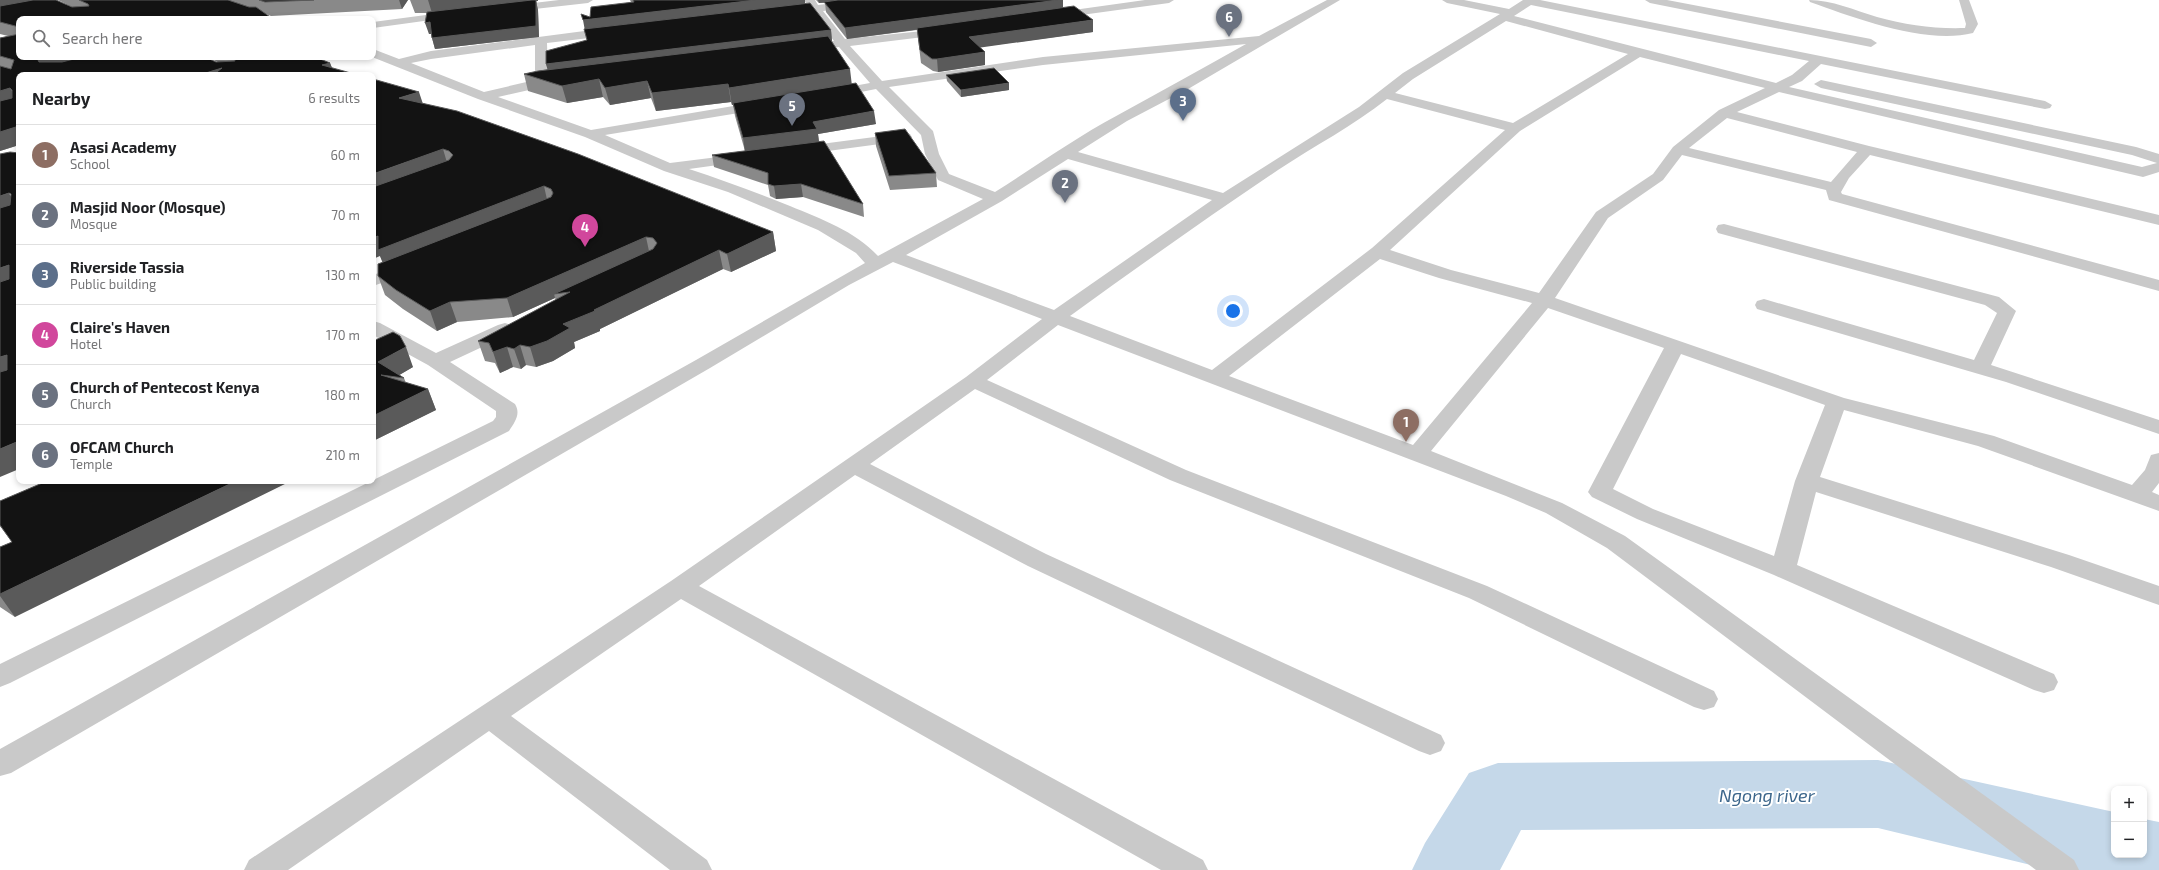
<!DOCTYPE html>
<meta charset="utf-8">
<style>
:root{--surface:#fff;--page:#f2f2f2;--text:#202124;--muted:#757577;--line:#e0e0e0;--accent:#e03230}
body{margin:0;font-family:"Exo 2",sans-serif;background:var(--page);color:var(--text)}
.controls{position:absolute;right:12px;bottom:12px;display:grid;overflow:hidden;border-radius:8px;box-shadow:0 2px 6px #0003}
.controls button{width:36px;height:36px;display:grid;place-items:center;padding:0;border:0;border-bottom:1px solid var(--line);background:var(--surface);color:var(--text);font:20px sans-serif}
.you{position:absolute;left:1233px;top:311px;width:14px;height:14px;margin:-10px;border:3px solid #fff;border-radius:50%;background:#1a73e8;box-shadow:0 0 0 6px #1a73e833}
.badge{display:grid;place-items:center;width:26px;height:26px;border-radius:50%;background:var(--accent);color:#fff;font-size:13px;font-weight:700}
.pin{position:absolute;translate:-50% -33px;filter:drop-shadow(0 1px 2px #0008)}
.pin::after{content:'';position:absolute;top:21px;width:14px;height:12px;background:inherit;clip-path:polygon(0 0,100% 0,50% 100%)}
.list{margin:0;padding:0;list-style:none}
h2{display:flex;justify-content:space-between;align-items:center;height:52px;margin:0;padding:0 16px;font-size:17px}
h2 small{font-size:13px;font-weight:400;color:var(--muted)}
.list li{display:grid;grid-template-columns:26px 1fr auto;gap:12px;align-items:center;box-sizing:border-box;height:60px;padding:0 16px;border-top:1px solid var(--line)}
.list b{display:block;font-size:15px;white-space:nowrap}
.list p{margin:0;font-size:13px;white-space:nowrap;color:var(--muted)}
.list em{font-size:13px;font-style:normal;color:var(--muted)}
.icon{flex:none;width:22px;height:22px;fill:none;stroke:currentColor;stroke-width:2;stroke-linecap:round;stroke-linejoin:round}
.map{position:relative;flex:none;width:2159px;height:870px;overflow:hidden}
.search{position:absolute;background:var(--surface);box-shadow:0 2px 6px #0003;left:16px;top:16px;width:360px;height:44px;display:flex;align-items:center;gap:10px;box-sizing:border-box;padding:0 14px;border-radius:8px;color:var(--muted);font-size:15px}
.panel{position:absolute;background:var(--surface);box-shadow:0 2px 6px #0003;left:16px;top:72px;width:360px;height:412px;border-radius:8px}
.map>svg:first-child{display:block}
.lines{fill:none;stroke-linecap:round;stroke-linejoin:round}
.river{fill:#c5d8e9;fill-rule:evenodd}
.minor{fill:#c9c9c9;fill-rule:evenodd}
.wall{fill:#898989}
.shaded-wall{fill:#5a5a5a}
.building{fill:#131313;stroke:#5a5a5a}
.labels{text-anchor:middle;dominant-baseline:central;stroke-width:4;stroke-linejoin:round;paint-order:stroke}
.near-water-label{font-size:18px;font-style:italic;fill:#3c668b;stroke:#fff}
</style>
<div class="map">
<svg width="2159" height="870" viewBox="0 0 2159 870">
<rect width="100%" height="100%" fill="#fff"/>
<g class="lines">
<!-- river -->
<path class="river" d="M1878,760L2114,812V855H2144V819L2159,822V870H2051L1878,828L1521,830L1500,870H1412L1425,843L1469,773L1498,763Z"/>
<!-- minor -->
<path class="minor" d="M559,0H593L588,3L508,12L502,9L508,6Z
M804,0H815L818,5L858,0H891L886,3L823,11L845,39L952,28L954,30L952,32L948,34L850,46L882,81L1043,57L1259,36L1327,0H1340L1188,89L1127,121L1078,152L1223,193L1359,107L1403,73L1500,14L1447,3L1442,0H1464L1509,9L1523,0H1540L2045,101L2052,105L2050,108L2045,109L1821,64L1802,81L1789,87L2142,167L2157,163L2132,155L1821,88L1814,84L1821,80L2136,147L2159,154V172L2143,177L1779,92L1737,112L1869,146L2159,215V225L1870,155L1849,178L1841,192L1842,194L2159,280V291L1829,200L1826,190L1682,155L1663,180L1608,218L1555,298L1844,398L1994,436L2132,485L2145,470L2151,455L2159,453V483L2152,492L2159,495V511L1978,446L1844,410L1820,477L2069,555L2159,586V605L2051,567L1816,492L1797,565L2054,674L2058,682L2054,690L2044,693L2034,690L1774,575L1637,519L1592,497L1588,492L1664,348L1548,308L1431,451L1562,503L1625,536L2074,860L2079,870H2036L1607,548L1546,513L1506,496L1058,325L987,380L1186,470L1487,586L1714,691L1718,699L1714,707L1704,710L1694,707L1469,598L1170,480L975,389L870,464L1046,554L1441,735L1445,743L1441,751L1430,755L1419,751L1028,566L855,475L699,586L1203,860L1208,870H1161L681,599L511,716L707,860L712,870H670L489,731L288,870H244L249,860L671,581L966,377L1042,319L893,262L849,285L710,368L11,773L0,776V749L696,360L865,263L856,253L818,230L728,192L664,171L585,137L478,99L372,57L373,49L399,59L431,51L615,27L619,29L621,31L619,33L615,35L547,43L548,78L560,77L561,80L560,83L498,97L591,130L763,101L768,102L770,105L763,109L605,135L670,163L742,154L747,155L749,158L747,161L689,169C723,180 757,193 790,206C821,219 855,231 878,256L983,199L938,180L925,154L921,135L876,89L831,98L826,97L824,94L826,91L870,83L839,47L802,51L800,48L802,45L834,41L812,12L786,15L780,12L786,9L808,6ZM1531,5L1809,61L1792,75L1776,83L1514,16ZM1506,21L1628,54L1513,123L1395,93L1413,79ZM1246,44C1204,68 1161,91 1118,115C1075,138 1036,166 995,192L949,174L939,154L933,131L889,87L1043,65ZM535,45V80L484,92L411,63L431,59ZM1640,57L1765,88L1719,110L1673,147L1653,174L1596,212L1539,293L1451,270L1390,250L1520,131ZM1387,99L1505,130L1372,248L1212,370L1070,316C1139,266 1208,217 1278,170C1314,146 1353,126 1387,99ZM1727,118L1857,152L1831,182L1689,148ZM1068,159L1212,200L1054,310L906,255L1002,201ZM1380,259L1439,278L1532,303L1413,445L1229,376ZM1681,354L1825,405L1795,481L1774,556L1653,509L1613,489Z
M1145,0H1174L1169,3L1052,19L1046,16L1052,13Z
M1645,0H1667L1871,39L1877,43L1871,47L1650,3Z
M1809,0C1832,0 1854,10 1877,17C1906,25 1934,29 1965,28L1966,24L1959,0H1969L1978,24L1973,33C1926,45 1855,18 1810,2Z
M456,11L462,14L460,16L373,28V22Z
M905,133L910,134L912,137L910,140L798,155L793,154L791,151L793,148L798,147Z
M1724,224L1999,297L2016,311L1991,365L2159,420V434L2006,382L1757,309L1755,305L1757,301L1764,299L1974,360L1997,313L1985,305L1718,233L1716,229L1718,225Z
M407,263L413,264L416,268L413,272L373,286V275Z
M373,321L380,323L436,353L498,325L505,323L512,325L515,329L512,333L450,362L515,404C521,414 515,422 509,431L10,683L0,687V664L493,421L496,417V411L428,365L373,335Z"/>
</g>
<!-- wall -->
<path class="wall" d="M0,0L72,7L58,0H408L402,9L271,16L266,14L19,19V57L216,62H218L207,57H315L330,63L332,68L19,75V145L0,151V38L8,36L0,34Z
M410,0H538V1H536L538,10L539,37L435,49L432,38L431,34H429L427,13H415Z
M630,0H805V3L831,30L832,41L851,84L876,124L818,134L819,142L863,204L864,217L803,197L776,199L770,196L768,185L714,167L712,155L745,151L735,116L733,105H732L731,102L656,111L651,98L610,105L603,97L567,103L528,91L524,74L548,69L546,64L587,40L585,29L590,17L631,2Z
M816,0H1063V8L1093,32L979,47L985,65L938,72L933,71L921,63L917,30L847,39L826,12L825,3H819Z
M946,75L1009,90L961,97L947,81Z
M423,103L773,232L776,251L731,272L723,269L600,329V331L574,342L575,348L553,361L536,367L526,365L521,369L513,367L500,373L495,363L485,361L478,341L556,300L555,298L513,317L457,322L437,331L403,309L385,295L378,276L383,262L380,256Z
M875,133L936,173L937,187L890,190L876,146Z
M373,341L413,367L399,375L404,378L406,383L428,389L436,410L373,441Z
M47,481L15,617L0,607V547L12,542L0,526V501Z"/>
<!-- shaded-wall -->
<path class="shaded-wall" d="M0,0H41L0,11Z
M399,0H408L402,9Z
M428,0H538V1H536L538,10L539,37L435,49L432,38V13Z
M756,0H805V5L585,31L583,20Z
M818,0H846L819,3Z
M1058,0H1063V10L847,39L845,28Z
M1093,20V32L970,49L969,37Z
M430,22L433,34H429L425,23Z
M831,30L832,41L549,75L546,64Z
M985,52V65L938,72L937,59Z
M39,57H105L48,71L38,60Z
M330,63L335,75L322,65Z
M222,68L225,75H199Z
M850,69L852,86L732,105L729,88Z
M599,79L603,97L567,103L562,86Z
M647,81L651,98L610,105L605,88Z
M1009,83V90L961,97V90Z
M728,84L731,102L656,111L652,93Z
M10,88L19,104L0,109V91Z
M419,92L424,107L399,98Z
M874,111L876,124L818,134L819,142L745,152L743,138L813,122Z
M19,126V145L0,151V132Z
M443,149L448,166L373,194V174Z
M801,184L803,197L776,199L774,186Z
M544,186L548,204L385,269L380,256L373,259V238Z
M9,193L19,211L0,217V196Z
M773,232L776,251L731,272L727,254Z
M646,237L650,256L554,294L555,298L513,317L507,298Z
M719,250L723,269L600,329V331L574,342L575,348L553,361L536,367L530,347L563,324L594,310Z
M9,265L19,282L0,290V268Z
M450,302L457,322L437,331L430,311Z
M520,345L526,365L521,369L514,349Z
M406,347L413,367L396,377L378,362Z
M507,347L513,367L500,373L493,352Z
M7,355L19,373L0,381V357Z
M428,389L436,410L373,441V416Z
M19,441V469L0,477V449Z
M236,481H291L15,617L0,596V594Z"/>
<!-- building -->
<path class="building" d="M33,0H56L72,7L89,6L88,4L79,0H228L249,7H256L273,19H19V27L0,22V6Z
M259,0H314L265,2Z
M532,0H536V26L432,38L430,22L425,23L427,12Z
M633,0H756L583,20L581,14L590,17L591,7L634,2Z
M838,0H1058L845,28L824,2Z
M810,3L831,30L546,64V51L587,40L584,29Z
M1074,6L1093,20L969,37L985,52L937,59H932L920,50L917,28Z
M19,34V57H39L38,60L39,62H62L82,57H205L216,62L235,61L234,57H315L330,63L322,65L358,75H213L222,68L199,75H19V126L0,132V101L12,98V90L10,88L0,91V66L11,69L14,60L0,56V38Z
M828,36L850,69L729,88L728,84L652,93L647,81L605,88L599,79L562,86L524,74L538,71Z
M994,68L1009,83L961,90L946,75Z
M373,79L419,92L399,98L457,111L578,154L773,232L727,254L719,250L594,310L595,311L563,324L570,328L547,341L530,347L520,345L514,349L507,347L493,352L489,343L478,341L570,292L554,294L653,249L657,243L653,238L646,237L507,298L450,302L430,311L396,290L378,276V264L551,197L553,193L551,189L544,186L378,250V236L373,238V187L449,160L453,155L449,151L443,149L373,174Z
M856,83L874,111L813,122L817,129L743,138L733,103Z
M905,129L936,173L889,176L875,133Z
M824,141L863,204L801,184L774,186L768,184V173L712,155Z
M10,152L19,153V441L0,449V372L7,370V355L0,357V282L9,279V265L0,268V208L10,205L11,194L9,193L0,196V154Z
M393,332L400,336L406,347L378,362L404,378L381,375L428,389L373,416V341Z
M47,481H236L0,594V547L12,542L0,525V501Z"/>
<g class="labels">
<!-- near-water labels -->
<g class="near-water-label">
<text x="1767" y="795">Ngong river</text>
</g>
</g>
</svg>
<div class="controls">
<button>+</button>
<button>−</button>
</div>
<div class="you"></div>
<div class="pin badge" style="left:1406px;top:442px;background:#8d6e63">1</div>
<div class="pin badge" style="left:1065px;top:203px;background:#6b7280">2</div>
<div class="pin badge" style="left:1183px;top:121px;background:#5c6f8a">3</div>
<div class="pin badge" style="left:585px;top:247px;background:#d1479c">4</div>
<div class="pin badge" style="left:792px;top:126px;background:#6b7280">5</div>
<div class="pin badge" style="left:1229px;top:37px;background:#6b7280">6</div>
<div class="search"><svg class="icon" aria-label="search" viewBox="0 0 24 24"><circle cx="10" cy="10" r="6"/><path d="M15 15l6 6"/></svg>Search here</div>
<section class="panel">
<h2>Nearby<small>6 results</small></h2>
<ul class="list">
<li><span class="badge" style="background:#8d6e63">1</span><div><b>Asasi Academy</b><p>School</p></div><em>60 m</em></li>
<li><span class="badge" style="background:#6b7280">2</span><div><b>Masjid Noor (Mosque)</b><p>Mosque</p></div><em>70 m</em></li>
<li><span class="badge" style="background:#5c6f8a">3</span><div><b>Riverside Tassia</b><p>Public building</p></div><em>130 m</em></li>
<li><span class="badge" style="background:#d1479c">4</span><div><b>Claire's Haven</b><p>Hotel</p></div><em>170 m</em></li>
<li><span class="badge" style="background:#6b7280">5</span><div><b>Church of Pentecost Kenya</b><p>Church</p></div><em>180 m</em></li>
<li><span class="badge" style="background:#6b7280">6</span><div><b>OFCAM Church</b><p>Temple</p></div><em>210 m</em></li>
</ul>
</section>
</div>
